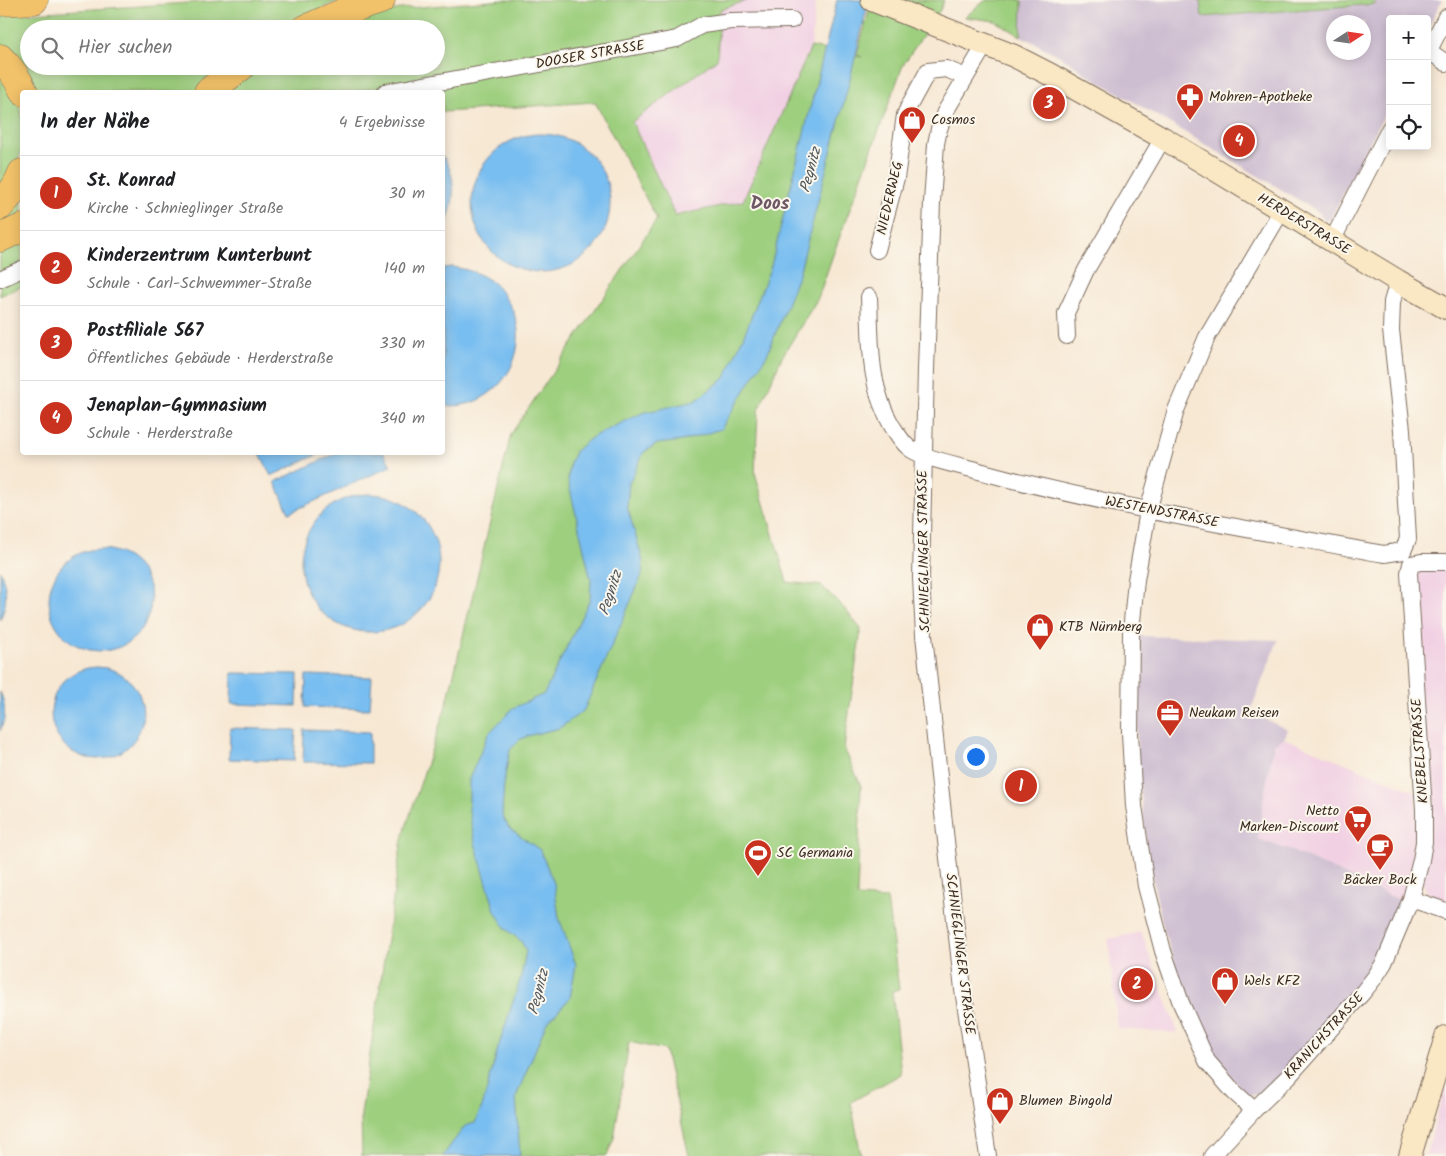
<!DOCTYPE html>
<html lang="de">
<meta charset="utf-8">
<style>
:root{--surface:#fff;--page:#f2f2f2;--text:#202124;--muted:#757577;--line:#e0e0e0;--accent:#c8321e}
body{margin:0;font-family:Kalam,sans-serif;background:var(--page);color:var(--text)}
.controls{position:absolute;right:15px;top:15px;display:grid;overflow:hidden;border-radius:5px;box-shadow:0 2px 12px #0003}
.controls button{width:45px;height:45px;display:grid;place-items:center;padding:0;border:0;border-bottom:1px solid var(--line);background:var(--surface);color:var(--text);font:25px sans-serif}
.compass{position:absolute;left:1326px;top:15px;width:45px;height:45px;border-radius:50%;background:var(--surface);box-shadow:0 2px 12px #0003;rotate:78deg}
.you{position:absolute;left:975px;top:756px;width:18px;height:18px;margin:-12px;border:4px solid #fff;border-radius:50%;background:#1a73e8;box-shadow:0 0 0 8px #1a73e833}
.badge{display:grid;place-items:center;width:32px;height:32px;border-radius:50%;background:var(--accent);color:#fff;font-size:16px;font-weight:700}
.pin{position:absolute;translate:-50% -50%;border:2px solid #fff;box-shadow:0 1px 5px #0006}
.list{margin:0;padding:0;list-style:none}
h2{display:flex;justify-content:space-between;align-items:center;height:65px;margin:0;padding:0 20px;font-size:21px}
h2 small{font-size:16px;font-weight:400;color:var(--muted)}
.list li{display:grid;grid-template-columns:32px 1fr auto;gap:15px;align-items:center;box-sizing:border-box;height:75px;padding:0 20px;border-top:1px solid var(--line)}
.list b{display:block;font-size:19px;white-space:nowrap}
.list p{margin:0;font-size:16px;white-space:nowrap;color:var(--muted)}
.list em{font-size:16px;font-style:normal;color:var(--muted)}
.icon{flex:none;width:28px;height:28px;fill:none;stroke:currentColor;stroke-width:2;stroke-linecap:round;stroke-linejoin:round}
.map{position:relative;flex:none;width:1446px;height:1156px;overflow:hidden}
.search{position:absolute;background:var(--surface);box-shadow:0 2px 12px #0003;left:20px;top:20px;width:425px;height:55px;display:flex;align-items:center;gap:12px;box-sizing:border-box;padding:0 18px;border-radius:28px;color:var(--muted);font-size:19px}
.panel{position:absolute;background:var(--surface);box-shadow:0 2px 12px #0003;left:20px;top:90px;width:425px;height:365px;border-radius:5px}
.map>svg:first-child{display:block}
.built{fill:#f1d0e3}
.industrial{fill:#cebed1;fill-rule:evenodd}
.green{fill:#9ecf7f;stroke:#6c7c4e}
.water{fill:#79bef0;stroke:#5a7487}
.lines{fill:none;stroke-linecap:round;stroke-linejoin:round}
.street-casing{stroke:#7d6c5e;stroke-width:18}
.secondary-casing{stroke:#7d6c5e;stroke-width:24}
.highway-casing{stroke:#7d6c5e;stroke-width:29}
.street{stroke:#fff;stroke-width:16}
.secondary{stroke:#fae7c3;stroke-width:22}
.highway{stroke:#f2c26a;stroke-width:28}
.labels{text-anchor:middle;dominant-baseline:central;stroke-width:4;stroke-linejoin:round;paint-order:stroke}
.street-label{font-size:14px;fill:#3b2a1e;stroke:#fbf7ec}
.poi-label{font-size:14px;fill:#3b2a1e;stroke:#fbf7ec;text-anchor:start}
.water-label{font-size:15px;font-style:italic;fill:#4e565d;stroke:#fbf7ec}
.district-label{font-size:19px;font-weight:bold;fill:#6f5866;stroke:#fbf7ec}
</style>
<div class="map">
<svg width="1446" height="1156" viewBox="0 0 1446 1156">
<rect width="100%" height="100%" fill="#fbf7ec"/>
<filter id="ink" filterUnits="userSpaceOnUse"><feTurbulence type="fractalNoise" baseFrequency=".02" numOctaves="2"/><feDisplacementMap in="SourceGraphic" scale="10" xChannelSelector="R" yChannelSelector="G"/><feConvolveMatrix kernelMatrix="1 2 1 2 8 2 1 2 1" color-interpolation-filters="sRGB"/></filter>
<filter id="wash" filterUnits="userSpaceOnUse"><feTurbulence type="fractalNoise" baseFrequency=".0096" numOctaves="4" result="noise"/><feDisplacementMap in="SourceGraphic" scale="20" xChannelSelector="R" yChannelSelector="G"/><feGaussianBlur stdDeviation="1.12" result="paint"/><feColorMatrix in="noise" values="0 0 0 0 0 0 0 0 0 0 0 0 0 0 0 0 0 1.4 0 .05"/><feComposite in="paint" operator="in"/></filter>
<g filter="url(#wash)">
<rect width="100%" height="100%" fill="#f7e8d4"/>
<!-- built -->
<path class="built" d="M748,0H816L811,47L743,201L675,216L632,122L717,59L720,10Z
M1446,568V901L1435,898L1430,894L1426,890L1422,881L1415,573L1419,569Z
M1284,738L1416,792L1418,844L1411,874L1402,901L1292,851L1258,839L1264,796L1274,744Z
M1141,932L1178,1033L1118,1029L1108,939Z
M1446,1083V1156H1426Z"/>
<!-- industrial -->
<path class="industrial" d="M1022,0H1200L1202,17L1375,3L1372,0H1442L1427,30V19H1390V103L1330,220L1324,221L1319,212L1085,73L1060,56L1021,36ZM1334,22H1364V52H1334Z
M1137,636L1278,640L1250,712L1288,730L1284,738L1274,744L1264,796L1258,839L1292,851L1402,901L1372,972L1270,1089L1259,1095L1247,1094L1215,1061L1199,1033L1165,935L1147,854L1137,755Z"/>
<!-- green -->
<path class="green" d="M235,0H342L331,4L281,29H29V66H229L196,92H30L0,51V15Z
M503,0H748L720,10L717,59L632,122L675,216L743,201L811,47L862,57L857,55L872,0H944L940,10L903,65L833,255L818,298L782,357L758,411L755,473L787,582L822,586L843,607L861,629L844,748L861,786L857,897L887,899L899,989L892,991L901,1074L851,1102L861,1156H689L665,1050L629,1042L614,1138L607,1156H362L361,1114L402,839L447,703L511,434L657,219L595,102L443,112L442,92H381L380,87L352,92H218L257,66H436V29H326L354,15L410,8Z
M986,0H1022L1021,36L995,21L965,17Z
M1200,0H1372L1376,4L1202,17Z
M0,74C5,80 11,86 14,93C25,113 27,144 16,165C12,174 5,183 0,192Z
M22,184V220L0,230V213Z
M22,235V286L0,296V245Z"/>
<!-- water -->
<path class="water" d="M837,0H869L849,83L799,274L767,355L721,429L682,441L657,444L644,452L629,483L627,506L643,561L642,575L584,710L560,728L531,735L519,740L510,750L504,781L502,815L509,828L540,850L554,883L559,918L576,965L570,998L546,1024L516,1097L520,1156H443L450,1146L465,1126L475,1123L483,1104L498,1048L521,977L526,951L521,941L506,929L495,911L475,843L469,812V779L489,733L513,708L544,694L590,599L591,580L568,480L570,463L576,450L594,436L642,413L695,401L725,378L747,328L771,266Z
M472 203a69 69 0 1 1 138 0a69 69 0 1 1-138 0Z
M443,156C458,178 455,207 443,229Z
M452,267C465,269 477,272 488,279C496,284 501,291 506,299C532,335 514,387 473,402C463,406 453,406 443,406V268Z
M339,452L384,453L391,466L289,513L275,482Z
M260,453H321L271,476Z
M301 563a69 69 0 1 1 138 0a69 69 0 1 1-138 0Z
M49 600a51 51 0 1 1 102 0a51 51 0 1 1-102 0Z
M0,570C7,588 8,602 0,620Z
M51 713a46 46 0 1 1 92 0a46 46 0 1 1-92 0Z
M232,673L298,674L297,706L231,704Z
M306,675L372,677L370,709L305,707Z
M0,692C6,704 6,719 0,731Z
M230,728L296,730L294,761L229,759Z
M304,730L370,732V763L303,762Z"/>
</g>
<g filter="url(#ink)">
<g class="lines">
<!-- street casing -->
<g class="street-casing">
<path id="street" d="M985,45L945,112L939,129L936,144L932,202L926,369L921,578L924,635L945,832L963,989L988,1156
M1429,51L1446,63
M1427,54L1446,17
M385,92L677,39L702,25L731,21L792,20
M1332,241L1390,128
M877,250L896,178L905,115L910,104L928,71L946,69L966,77
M0,279L22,269
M869,297C871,343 868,385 892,426C897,433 901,441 908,447C919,458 963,466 979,471C1112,507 1249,529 1384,554L1403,551L1408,539L1402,430L1391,330L1392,302L1398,281
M1067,336L1066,313L1086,270L1163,138
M1411,899L1446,911
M1254,1110L1234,1092L1207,1061L1181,1003L1163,951L1146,886L1134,806L1130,733L1131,632L1136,580L1148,511L1176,410L1207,337L1282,210
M1212,1156L1254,1110L1289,1076L1364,991L1375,977L1384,963L1411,899L1421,860L1424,842V810L1409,573L1411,564L1421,562H1446"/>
</g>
<!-- secondary casing -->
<g class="secondary-casing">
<path id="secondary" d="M872,0L1014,56L1051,75L1163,138L1398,281L1446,308
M1410,1156L1446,1037"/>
</g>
<!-- highway casing -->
<g class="highway-casing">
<path id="highway" d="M0,2L34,0
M305,29L344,12L381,0
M0,58C11,68 18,79 24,92
M208,92L242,66
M0,206C10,196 17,186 22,173
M0,238L22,228"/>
</g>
<!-- street -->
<use href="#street" class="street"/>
<!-- secondary -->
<use href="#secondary" class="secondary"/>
<!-- highway -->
<use href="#highway" class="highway"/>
</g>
</g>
<!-- icons -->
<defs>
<g id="pharmacy-pin" transform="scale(1.4375)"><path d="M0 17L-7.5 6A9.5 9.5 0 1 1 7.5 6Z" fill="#c8321e" stroke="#fbf7ec"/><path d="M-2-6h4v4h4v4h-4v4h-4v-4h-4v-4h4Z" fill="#fff"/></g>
<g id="shop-pin" transform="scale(1.4375)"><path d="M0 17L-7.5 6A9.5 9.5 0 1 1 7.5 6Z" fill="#c8321e" stroke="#fbf7ec"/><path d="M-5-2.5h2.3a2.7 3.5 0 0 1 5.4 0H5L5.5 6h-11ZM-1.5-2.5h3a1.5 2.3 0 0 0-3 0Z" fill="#fff"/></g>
<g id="office-pin" transform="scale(1.4375)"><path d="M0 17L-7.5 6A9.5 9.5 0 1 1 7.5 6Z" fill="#c8321e" stroke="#fbf7ec"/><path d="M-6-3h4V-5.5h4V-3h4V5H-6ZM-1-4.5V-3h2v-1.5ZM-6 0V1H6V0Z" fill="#fff"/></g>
<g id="supermarket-pin" transform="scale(1.4375)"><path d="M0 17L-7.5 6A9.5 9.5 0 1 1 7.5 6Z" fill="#c8321e" stroke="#fbf7ec"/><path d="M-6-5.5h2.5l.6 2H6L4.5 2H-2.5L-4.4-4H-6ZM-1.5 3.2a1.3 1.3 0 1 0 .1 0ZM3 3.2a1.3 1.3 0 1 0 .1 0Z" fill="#fff"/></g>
<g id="cafe-pin" transform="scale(1.4375)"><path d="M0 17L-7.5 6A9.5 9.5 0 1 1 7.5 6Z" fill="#c8321e" stroke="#fbf7ec"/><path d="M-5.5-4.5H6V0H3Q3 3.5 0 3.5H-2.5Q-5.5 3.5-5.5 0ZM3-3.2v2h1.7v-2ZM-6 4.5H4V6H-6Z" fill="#fff"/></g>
<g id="stadium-pin" transform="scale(1.4375)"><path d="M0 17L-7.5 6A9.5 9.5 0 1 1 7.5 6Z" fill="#c8321e" stroke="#fbf7ec"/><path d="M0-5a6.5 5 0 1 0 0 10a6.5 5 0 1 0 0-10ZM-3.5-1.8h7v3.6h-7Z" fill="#fff"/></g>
</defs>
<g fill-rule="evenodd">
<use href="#pharmacy-pin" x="1190" y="97"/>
<use href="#shop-pin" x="912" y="120"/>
<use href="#shop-pin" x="1040" y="627"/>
<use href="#office-pin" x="1170" y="713"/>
<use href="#supermarket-pin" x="1358" y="819"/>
<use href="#cafe-pin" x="1380" y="847"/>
<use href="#stadium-pin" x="758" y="853"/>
<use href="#shop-pin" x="1225" y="981"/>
<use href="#shop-pin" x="1000" y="1101"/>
</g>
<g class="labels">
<!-- street labels -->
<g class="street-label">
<text transform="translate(590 55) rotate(-10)">DOOSER STRASSE</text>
<text transform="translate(890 198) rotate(-77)">NIEDERWEG</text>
<text transform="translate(1304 224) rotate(31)">HERDERSTRASSE</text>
<text transform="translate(1162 512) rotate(11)">WESTENDSTRASSE</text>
<text transform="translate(924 551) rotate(-91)">SCHNIEGLINGER STRASSE</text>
<text transform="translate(1420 751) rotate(-94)">KNEBELSTRASSE</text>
<text transform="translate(960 954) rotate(83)">SCHNIEGLINGER STRASSE</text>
<text transform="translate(1324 1036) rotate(-48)">KRANICHSTRASSE</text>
</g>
<!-- poi labels -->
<g class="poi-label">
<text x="1209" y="97">Mohren-Apotheke</text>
<text x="931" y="120">Cosmos</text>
<text x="1059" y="627">KTB Nürnberg</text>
<text x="1189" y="713">Neukam Reisen</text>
<text x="1339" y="811" text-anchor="end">Netto<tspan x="1339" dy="16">Marken-Discount</tspan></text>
<text x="777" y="853">SC Germania</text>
<text x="1380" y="880" text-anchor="middle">Bäcker Bock</text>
<text x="1244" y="981">Wels KFZ</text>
<text x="1019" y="1101">Blumen Bingold</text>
</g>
<!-- water labels -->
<g class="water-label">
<text transform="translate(811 170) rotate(-75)">Pegnitz</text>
<text transform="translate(611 593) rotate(-72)">Pegnitz</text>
<text transform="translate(539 992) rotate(-76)">Pegnitz</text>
</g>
<!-- district labels -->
<g class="district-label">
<text x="770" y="204">Doos</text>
</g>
</g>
</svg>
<div class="controls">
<button>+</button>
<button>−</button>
<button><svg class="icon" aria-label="locate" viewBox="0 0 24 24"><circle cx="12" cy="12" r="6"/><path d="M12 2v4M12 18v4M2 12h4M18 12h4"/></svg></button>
</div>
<svg class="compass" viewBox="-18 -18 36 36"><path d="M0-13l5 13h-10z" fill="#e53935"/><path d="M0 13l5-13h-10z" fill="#757577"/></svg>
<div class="you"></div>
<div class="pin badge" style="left:1021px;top:786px">1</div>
<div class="pin badge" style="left:1137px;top:984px">2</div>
<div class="pin badge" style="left:1049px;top:103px">3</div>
<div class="pin badge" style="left:1239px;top:141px">4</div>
<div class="search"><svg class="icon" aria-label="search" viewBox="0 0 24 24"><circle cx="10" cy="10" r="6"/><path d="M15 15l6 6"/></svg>Hier suchen</div>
<section class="panel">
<h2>In der Nähe<small>4 Ergebnisse</small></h2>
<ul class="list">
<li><span class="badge">1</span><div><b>St. Konrad</b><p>Kirche · Schnieglinger Straße</p></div><em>30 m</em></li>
<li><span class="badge">2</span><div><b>Kinderzentrum Kunterbunt</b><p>Schule · Carl-Schwemmer-Straße</p></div><em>140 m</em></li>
<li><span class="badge">3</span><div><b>Postfiliale 567</b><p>Öffentliches Gebäude · Herderstraße</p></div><em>330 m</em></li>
<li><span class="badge">4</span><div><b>Jenaplan-Gymnasium</b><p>Schule · Herderstraße</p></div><em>340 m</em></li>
</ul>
</section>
</div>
